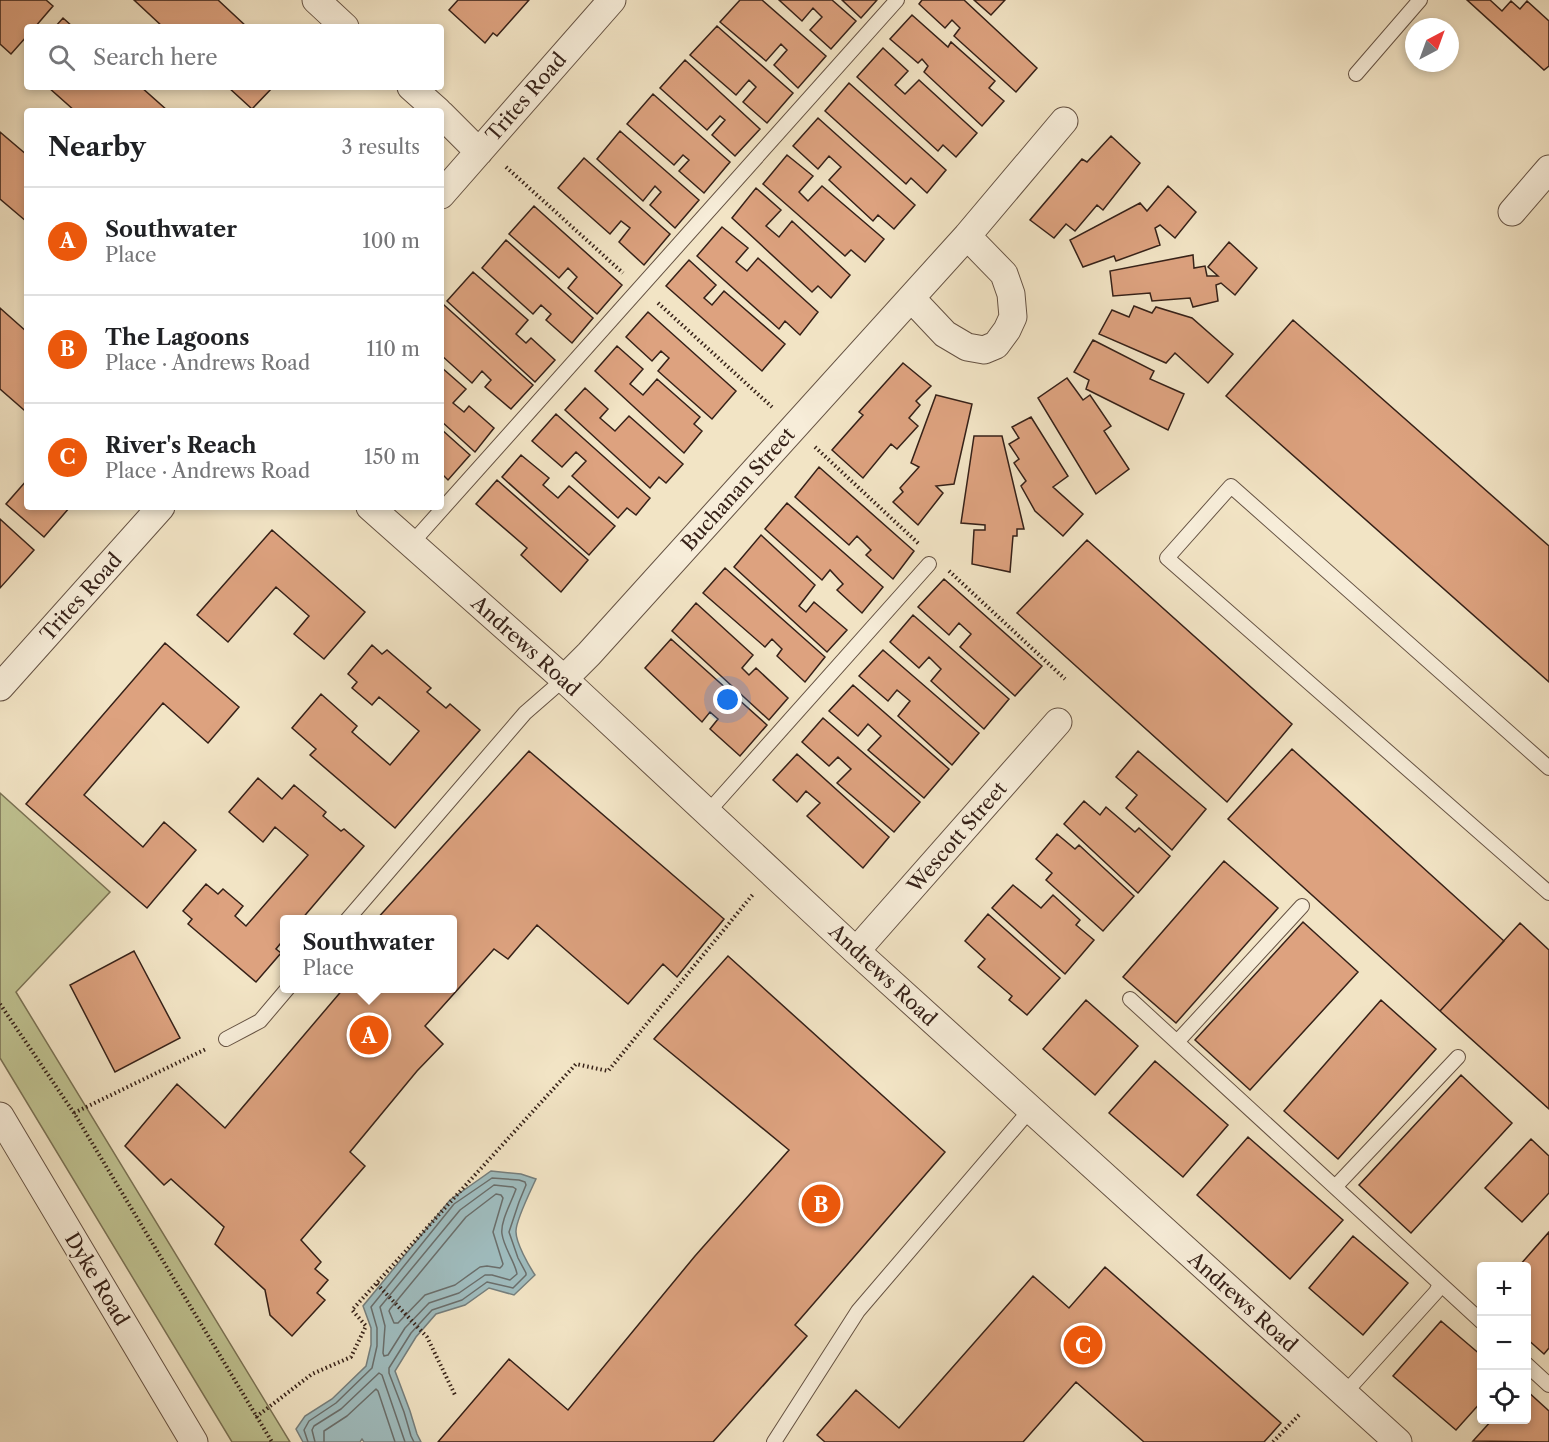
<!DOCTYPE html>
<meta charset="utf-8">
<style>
:root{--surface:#fff;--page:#f2f2f2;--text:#202124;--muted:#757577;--line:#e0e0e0;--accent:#ea580c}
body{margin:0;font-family:"Libre Caslon Text",serif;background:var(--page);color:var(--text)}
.controls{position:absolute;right:18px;bottom:18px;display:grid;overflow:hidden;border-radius:6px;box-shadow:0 3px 9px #0003}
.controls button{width:54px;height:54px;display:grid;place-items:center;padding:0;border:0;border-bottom:2px solid var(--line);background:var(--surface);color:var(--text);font:30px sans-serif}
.compass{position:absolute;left:1405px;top:18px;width:54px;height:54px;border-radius:50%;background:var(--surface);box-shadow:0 3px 9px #0003;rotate:41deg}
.you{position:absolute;left:728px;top:700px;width:21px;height:21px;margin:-15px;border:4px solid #fff;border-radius:50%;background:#1a73e8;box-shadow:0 0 0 9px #1a73e833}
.badge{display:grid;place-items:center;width:39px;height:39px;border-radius:50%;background:var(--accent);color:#fff;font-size:20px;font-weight:700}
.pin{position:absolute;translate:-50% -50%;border:3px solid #fff;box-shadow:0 2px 6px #0006}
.popup{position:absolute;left:280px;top:915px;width:177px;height:78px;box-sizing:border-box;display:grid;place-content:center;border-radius:6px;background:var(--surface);filter:drop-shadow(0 2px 4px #0005);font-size:20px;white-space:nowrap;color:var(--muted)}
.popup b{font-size:22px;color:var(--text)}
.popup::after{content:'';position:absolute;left:50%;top:100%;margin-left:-12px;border:12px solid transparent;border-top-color:var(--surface)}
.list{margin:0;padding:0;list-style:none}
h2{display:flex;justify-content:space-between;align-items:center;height:78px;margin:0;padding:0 24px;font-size:26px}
h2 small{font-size:20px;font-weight:400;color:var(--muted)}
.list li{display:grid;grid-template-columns:39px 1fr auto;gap:18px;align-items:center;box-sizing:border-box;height:108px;padding:0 24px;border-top:2px solid var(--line)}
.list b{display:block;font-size:22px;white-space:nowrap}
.list p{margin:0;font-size:20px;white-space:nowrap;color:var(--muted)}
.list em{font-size:20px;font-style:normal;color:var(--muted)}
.icon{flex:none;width:33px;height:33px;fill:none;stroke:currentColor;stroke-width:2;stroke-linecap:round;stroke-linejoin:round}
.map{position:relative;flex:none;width:1549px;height:1442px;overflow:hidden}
.search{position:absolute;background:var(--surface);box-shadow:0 3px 9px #0003;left:24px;top:24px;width:420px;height:66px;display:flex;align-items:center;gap:15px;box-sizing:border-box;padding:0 21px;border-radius:6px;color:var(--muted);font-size:22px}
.panel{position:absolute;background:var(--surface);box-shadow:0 3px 9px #0003;left:24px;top:108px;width:420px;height:402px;border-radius:6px}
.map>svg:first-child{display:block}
.green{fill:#bfc291;stroke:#7a7254;stroke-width:1.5}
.water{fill:#9fbcbe;stroke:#757e7c;stroke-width:1.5}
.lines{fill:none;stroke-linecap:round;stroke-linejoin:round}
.shore{stroke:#6a6e6b;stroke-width:1.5}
.building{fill:#dda27f;stroke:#362118;stroke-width:1.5}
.lane-casing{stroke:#655243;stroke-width:16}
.street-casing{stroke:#655243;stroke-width:29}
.path{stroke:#362118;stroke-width:4;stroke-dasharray:1.5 3;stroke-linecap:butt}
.lane{stroke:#f7edd9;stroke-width:14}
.street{stroke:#f7edd9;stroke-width:27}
.labels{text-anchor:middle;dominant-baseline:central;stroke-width:4.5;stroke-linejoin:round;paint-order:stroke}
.street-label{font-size:20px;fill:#362118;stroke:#f7edd9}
</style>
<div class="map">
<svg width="1549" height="1442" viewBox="0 0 1549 1442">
<rect width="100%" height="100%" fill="#f2e4c5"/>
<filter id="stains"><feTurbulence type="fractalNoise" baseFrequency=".00333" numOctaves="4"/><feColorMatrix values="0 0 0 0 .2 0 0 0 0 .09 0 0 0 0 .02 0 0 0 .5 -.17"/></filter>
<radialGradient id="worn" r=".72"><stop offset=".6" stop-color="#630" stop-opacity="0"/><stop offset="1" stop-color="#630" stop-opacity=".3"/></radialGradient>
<!-- green -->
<path class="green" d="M0,793L110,892L16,992L290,1442H232L0,1058Z"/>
<!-- water -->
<path class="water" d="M491,1171L521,1174L536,1179C531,1190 515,1222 516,1232C516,1243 529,1266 535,1275L514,1295L489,1288L465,1305L436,1314L416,1337L395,1371L410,1411L417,1434L421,1442H364L362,1439L360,1442H303L296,1429L305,1416L332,1399L366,1366L371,1345V1328L363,1306L450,1200Z"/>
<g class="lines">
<!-- shore -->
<path class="shore" d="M494,1185L513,1187L516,1189C512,1201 500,1222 502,1234C504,1248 515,1262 517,1274L510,1280L492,1275H485L459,1293L429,1303L405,1328L388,1355L384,1356L383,1353L385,1326L380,1307L460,1210Z
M496,1194L501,1195L503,1198L493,1232L503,1264L502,1266L500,1268L487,1266L480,1267L455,1285L425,1295L398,1323H394L389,1311L390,1309L466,1217Z
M308,1442L304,1430L309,1421L336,1403L372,1368L377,1346V1328L371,1307L454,1204L492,1178L519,1180L525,1182L526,1185L519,1202L509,1232L518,1258L526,1273V1275L513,1288L487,1282L462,1300L432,1310L411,1333L389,1368V1373L404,1412L411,1436L414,1442
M315,1442L312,1430L314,1426L341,1409L379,1373L382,1375L405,1442
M324,1442V1431L347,1416L376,1389L378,1391L395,1442"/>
</g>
<!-- building -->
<path class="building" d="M0,0H46L53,6L35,27H27V36L11,54L0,44Z
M134,0H218L247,27H163Z
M458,0H529L497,36L493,33L485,43L449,10Z
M740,0H762L826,56L798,88L774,65L787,50L781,44L766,61L720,22Z
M779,0H832L856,21L831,49L810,30L822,17L813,8L802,21Z
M842,0H877L861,18Z
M922,0H964L1037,68L1016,92L954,36L960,28L952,20L945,28L919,4Z
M974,0H1005L991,15Z
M1467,0H1490L1502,11L1511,1L1520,9L1527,1L1549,21V66L1544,70Z
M912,15L948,47L951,42L995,81L989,88L1004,101L982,126L924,72L928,66L922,59L918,63L890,39Z
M63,18L73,27H55Z
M717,26L793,93L767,123L743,102L756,87L749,80L736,95L690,55Z
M883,48L908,71L895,85L905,94L919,80L977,133L956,157L943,145L938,151L857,77Z
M685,60L760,129L735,156L712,135L725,120L720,116L707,130L660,88Z
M849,83L946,170L927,193L911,178L906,184L825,111Z
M48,87H141L168,111H75Z
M228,87H273L252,109Z
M653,94L730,162L704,193L679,171L689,160L683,155L674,165L627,124Z
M818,118L915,205L894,229L878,215L873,221L829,180L841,167L829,156L818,169L793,146Z
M620,131L699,200L675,228L650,205L661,192L655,186L643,201L597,159Z
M0,132L27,155V222L0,199Z
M1111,136L1140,163L1103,210L1097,205L1075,231L1066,224L1054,238L1030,220L1082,159L1087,162Z
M787,155L813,176L799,192L808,201L822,186L884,239L865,262L851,250L845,256L763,184Z
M584,158L670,234L644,265L619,242L630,228L621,221L610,234L558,188Z
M1168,186L1196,212L1175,238L1160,225L1155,228L1160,245L1116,261L1114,256L1083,267L1070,240L1140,203L1147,211Z
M756,188L781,210L766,226L779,237L792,221L850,275L831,298L818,286L812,292L732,218Z
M534,206L622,285L597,314L568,288L577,277L568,268L559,278L509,234Z
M722,227L748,248L736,262L747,271L758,258L818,312L800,335L785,321L779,329L697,256Z
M506,240L593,318L572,343L546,320L551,314L541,305L533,314L482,268Z
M1229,242L1257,268L1235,295L1221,283L1216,285L1218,301L1193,307L1190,298L1152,301L1150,293L1113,296L1110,271L1193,255L1194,268L1205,266L1207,276H1218L1208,267Z
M689,260L716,285L704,298L712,305L724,291L785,344L762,371L666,286Z
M473,272L528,320L516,334L526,343L531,338L555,360L535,382L447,301Z
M444,305L533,385L511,409L485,387L491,380L482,371L472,383L441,355V308Z
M1134,306L1152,313L1156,307L1192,318L1233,354L1208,383L1175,353L1166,363L1099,334L1112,310L1129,317Z
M0,308L27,332V407L24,410L0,389Z
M648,312L736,391L712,419L658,371L669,358L661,351L652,361L626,337Z
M1293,320L1549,546V682L1226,396Z
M1093,340L1154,371L1150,379L1184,394L1168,430L1086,389L1089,380L1074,372Z
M617,346L643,369L630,384L643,395L657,379L700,417L694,424L702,431L684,453L595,371Z
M903,363L931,386L916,401L920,405L909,418L918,426L897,449L891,444L863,478L832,450L863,415L859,412Z
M441,367L466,389L453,403L464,412L469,406L494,428L475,452L441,421Z
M1067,378L1083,400L1090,395L1111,426L1104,431L1129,469L1096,494L1038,398Z
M585,388L608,409L600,418L615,431L629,416L683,464L666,483L659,477L650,488L565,410Z
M936,395L972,404L954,484L936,486L943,493L918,525L893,502L903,492L900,488L919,467L911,463Z
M556,414L650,498L636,515L627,508L618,518L572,476L586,461L576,452L562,467L532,441Z
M1031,417L1068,476L1053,487L1083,514L1063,536L1035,511L1021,486L1026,481L1014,463L1019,459L1009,444L1019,438L1012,427Z
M441,429L470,455L448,480L441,473Z
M974,436H1002L1024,529H1017V536H1013L1010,572L972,564L974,530H985V525L961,523Z
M521,455L549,478L543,485L558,498L569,486L615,526L589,555L502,477Z
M819,467L914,551L893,579L866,555L871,550L857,536L849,545L795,497Z
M27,480V507H70L44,537L6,504Z
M497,480L588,560L561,592L521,555L527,548L476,504Z
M787,503L883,587L862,613L837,590L843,584L830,570L822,580L765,529Z
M0,519L34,550L0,588Z
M272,530L365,612L324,659L294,634L309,616L276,587L228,642L197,615Z
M761,535L815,585L799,606L806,612L814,602L847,630L827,652L734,567Z
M1087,540L1292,724L1227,802L1017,613Z
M725,568L825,657L805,682L777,656L782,649L772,639L765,647L703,593Z
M944,579L1042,666L1015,696L960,647L971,634L959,623L949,635L918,607Z
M696,603L753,655L742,668L749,675L756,668L788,698L769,720L672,631Z
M913,615L1009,699L984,729L931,681L941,669L929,657L919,668L890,642Z
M671,639L767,725L740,756L710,729L718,719L710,712L702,722L645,668Z
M165,643L239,707L208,743L163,703L84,795L143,847L164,822L196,850L147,908L26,804Z
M372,645L382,654L387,650L431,688L427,692L446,708L450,704L480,730L395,828L310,755L316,749L292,728L321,694L357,726L352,732L390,765L419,731L379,697L372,705L352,688L357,682L348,674Z
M883,650L979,733L952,765L898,716L910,701L897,690L888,701L859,676Z
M853,685L949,769L924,798L868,750L881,736L868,724L858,736L829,711Z
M823,718L920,802L894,832L837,783L851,769L838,757L829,766L802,742Z
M1292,749L1504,941L1440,1011L1228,819Z
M529,751L724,919L677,977L663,964L628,1004L537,925L508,959L494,949L425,1026L443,1044L417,1071L350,1152L365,1166L301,1240L321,1262L315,1269L328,1280L317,1293L325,1300L292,1336L270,1315L265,1290L215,1244L224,1227L171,1179L164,1185L125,1146L177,1084L225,1128L344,988H453V920H376Z
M1138,751L1206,809L1172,850L1126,808L1137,795L1116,777Z
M797,754L889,837L863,868L807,816L820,803L806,791L797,802L773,780Z
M258,778L282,799L294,785L326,812L323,816L341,831L344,829L364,846L301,920H285V938L276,949L281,953L256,982L188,924L192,919L183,911L206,884L218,894L223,889L243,906L235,916L246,926L308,855L275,827L263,842L229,812Z
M1084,801L1100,815L1106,807L1135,832L1139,828L1170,856L1138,893L1064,824Z
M1057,834L1075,849L1079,845L1134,896L1103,931L1046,880L1052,873L1036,859Z
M1224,861L1278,908L1176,1023L1123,977Z
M1013,885L1041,908L1053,895L1080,920L1076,925L1094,940L1065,974L992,908Z
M988,914L1060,978L1027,1015L1009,1000L1012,996L978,967L985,959L965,941Z
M1303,922L1358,972L1250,1090L1195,1040Z
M1520,923L1549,950V1109L1440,1011Z
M134,951L180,1038L115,1072L70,985Z
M728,956L945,1152L795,1325L807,1336L713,1442H438L509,1359L568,1410L695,1256L789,1150L654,1039Z
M1086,1000L1138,1046L1095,1095L1043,1049Z
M1381,1000L1436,1049L1338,1159L1284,1111Z
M1155,1061L1228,1125L1183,1177L1109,1113Z
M1461,1075L1512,1123L1411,1233L1359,1185Z
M1248,1137L1343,1220L1290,1279L1197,1195Z
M1531,1139L1549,1156V1193L1522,1222L1485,1188Z
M1549,1232V1348L1544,1354L1526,1338V1266H1519Z
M1353,1236L1408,1283L1363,1335L1309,1288Z
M1105,1267L1281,1423L1264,1442H1144L1076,1382L1023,1442H825L817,1435L856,1390L899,1428L1033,1276L1069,1308Z
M1441,1321L1482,1356V1401L1456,1430L1393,1376Z
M1526,1390L1549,1411V1442L1473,1441L1492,1420H1526Z"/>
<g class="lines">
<!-- lane casing -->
<g class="lane-casing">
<path id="lane" d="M1356,74L1420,0
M411,544L897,0
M1549,768L1231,486L1167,558L1549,893
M707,813L929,564
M347,920L525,713L564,679
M1130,999L1482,1322
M226,1039L260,1021L288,988
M1177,1042L1302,906
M1335,1187L1458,1057
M1526,1364L1549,1385
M1344,1394L1436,1292L1440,1284
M774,1442L858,1311L1030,1110"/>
</g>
<!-- street casing -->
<g class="street-casing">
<path id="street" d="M316,0L345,27
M411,87L438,111
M441,114L479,152
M441,195L612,0
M1512,212L1549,169
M911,298L945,334L967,347L984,350L996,345L1007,330L1013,317L1011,294L1004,274L967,236
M370,507L564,679L856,951L1398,1442
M564,679L589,654L967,236L1064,121
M0,687L161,507
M856,951L1058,722
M0,1116L194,1442"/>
</g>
<!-- path -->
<path class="path" d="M506,167L623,273
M658,303L772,407
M815,447L919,544
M949,571L1065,679
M0,1004L74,1113L272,1442
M74,1113L206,1049
M377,1284L427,1337L456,1397
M256,1417L312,1374L351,1357L366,1326L352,1310L576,1064L608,1071L754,893
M1273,1442L1299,1415"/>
<!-- lane -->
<use href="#lane" class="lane"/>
<!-- street -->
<use href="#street" class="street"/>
</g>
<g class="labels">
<!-- street labels -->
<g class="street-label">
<text transform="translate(526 97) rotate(-49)">Trites Road</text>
<text transform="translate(738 489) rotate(-48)">Buchanan Street</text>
<text transform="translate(81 597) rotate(-48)">Trites Road</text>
<text transform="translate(526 646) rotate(42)">Andrews Road</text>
<text transform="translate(957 837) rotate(-49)">Wescott Street</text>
<text transform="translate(883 975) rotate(43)">Andrews Road</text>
<text transform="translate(97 1279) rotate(59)">Dyke Road</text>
<text transform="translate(1243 1302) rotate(42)">Andrews Road</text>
</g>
</g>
<rect width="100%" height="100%" filter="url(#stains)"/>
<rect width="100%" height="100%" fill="url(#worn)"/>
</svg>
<div class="controls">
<button>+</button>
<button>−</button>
<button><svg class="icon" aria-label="locate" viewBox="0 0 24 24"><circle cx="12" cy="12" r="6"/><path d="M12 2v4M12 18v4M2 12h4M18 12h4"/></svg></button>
</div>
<svg class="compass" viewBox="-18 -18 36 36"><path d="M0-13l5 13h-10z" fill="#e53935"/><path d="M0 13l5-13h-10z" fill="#757577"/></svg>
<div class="you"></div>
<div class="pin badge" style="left:369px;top:1035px">A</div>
<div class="popup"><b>Southwater</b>Place</div>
<div class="pin badge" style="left:821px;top:1204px">B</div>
<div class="pin badge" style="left:1083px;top:1345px">C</div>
<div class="search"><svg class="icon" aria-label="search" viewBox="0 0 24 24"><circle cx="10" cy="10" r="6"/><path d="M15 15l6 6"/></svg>Search here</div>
<section class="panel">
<h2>Nearby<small>3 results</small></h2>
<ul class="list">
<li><span class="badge">A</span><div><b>Southwater</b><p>Place</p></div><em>100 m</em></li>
<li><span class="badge">B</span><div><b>The Lagoons</b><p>Place · Andrews Road</p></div><em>110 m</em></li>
<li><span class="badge">C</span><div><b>River's Reach</b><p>Place · Andrews Road</p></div><em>150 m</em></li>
</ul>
</section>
</div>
